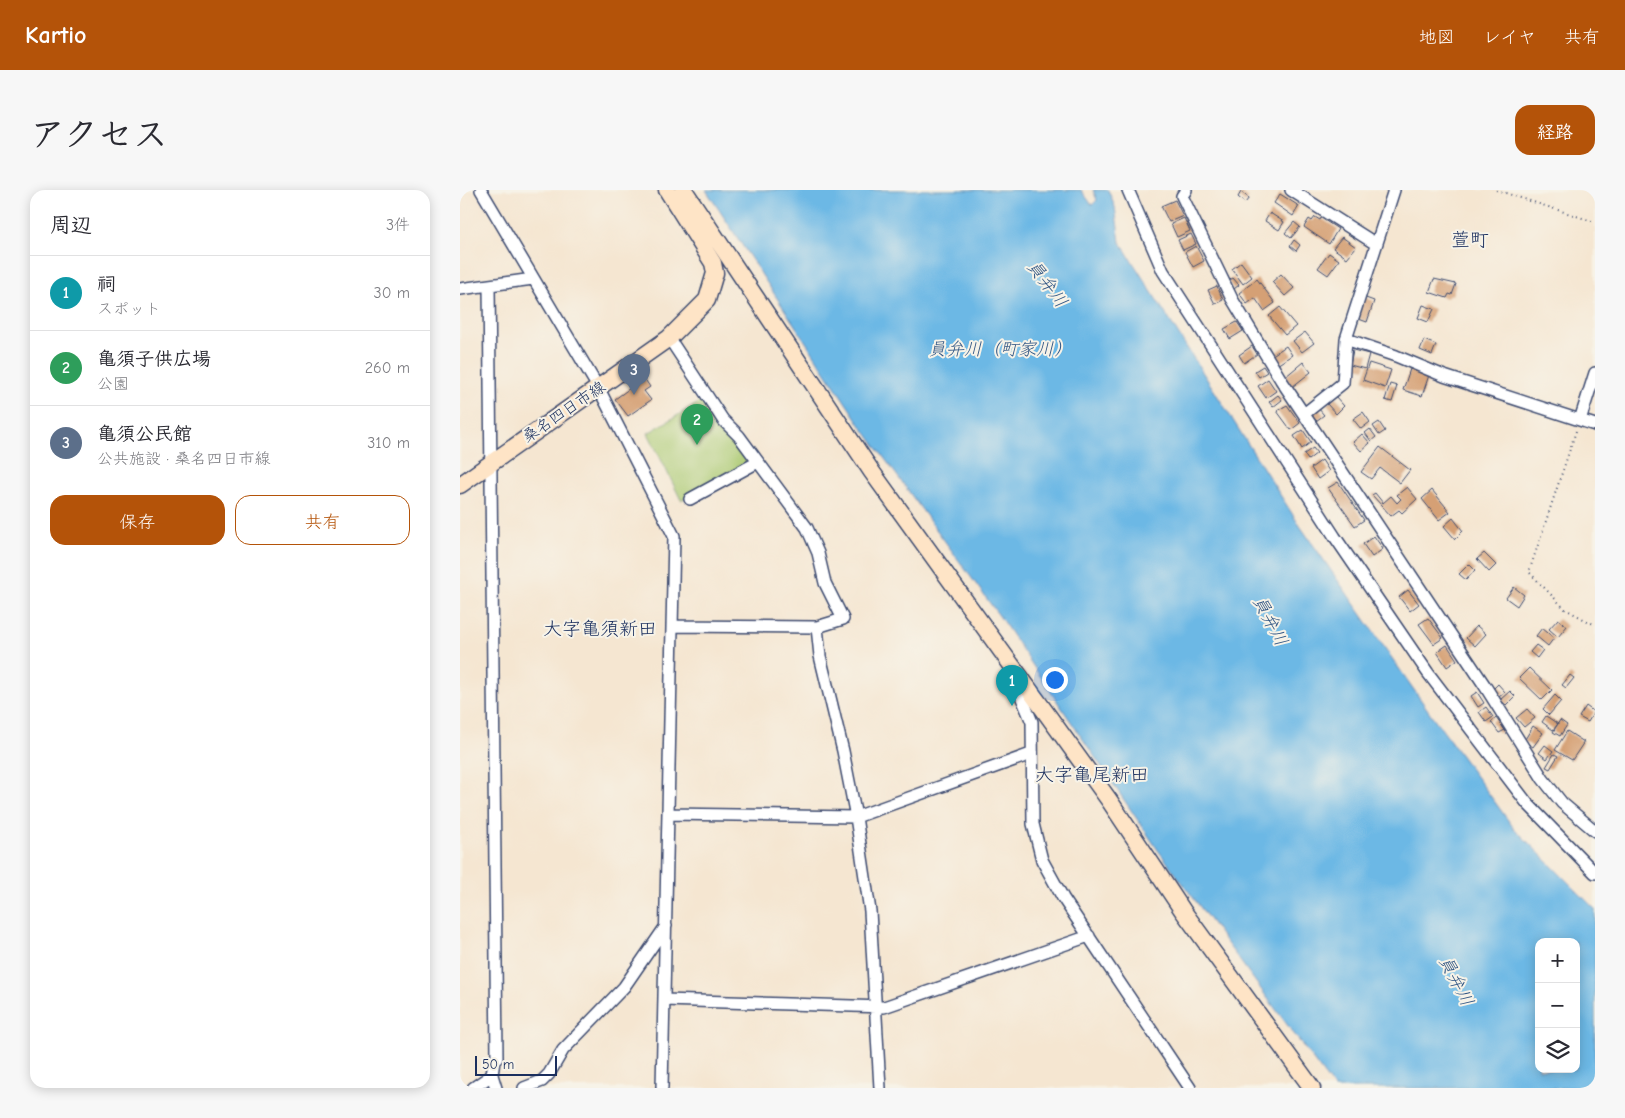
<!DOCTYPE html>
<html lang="ja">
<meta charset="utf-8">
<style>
:root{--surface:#fff;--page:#f7f7f7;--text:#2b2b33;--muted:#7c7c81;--line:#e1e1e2;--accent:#b45309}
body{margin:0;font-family:"Comic Neue","Klee One",sans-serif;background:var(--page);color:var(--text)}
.controls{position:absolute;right:15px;bottom:15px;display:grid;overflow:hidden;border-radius:10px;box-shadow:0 2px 12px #0003}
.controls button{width:45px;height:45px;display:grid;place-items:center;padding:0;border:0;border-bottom:1px solid var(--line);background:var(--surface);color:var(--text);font:25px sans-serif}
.scale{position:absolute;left:15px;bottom:12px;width:82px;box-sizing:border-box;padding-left:5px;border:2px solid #1b2f5e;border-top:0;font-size:14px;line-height:18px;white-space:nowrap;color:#1b2f5e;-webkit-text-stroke:4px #f7f3e8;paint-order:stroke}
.you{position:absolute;left:594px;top:489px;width:18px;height:18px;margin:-12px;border:4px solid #fff;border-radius:50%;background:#1a73e8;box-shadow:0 0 0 8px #1a73e833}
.badge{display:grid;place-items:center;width:32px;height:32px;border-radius:50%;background:var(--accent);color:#fff;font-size:16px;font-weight:700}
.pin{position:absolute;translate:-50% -41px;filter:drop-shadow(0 1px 2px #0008)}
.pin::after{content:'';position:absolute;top:26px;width:18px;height:15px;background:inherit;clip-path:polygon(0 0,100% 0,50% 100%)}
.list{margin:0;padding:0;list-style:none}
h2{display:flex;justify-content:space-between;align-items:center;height:65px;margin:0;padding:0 20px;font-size:21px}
h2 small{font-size:16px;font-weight:400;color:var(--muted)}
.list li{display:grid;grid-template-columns:32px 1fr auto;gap:15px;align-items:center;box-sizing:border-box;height:75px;padding:0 20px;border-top:1px solid var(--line)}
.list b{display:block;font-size:19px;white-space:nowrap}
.list p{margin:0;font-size:16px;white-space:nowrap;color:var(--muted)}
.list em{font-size:16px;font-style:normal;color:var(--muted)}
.actions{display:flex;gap:10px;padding:15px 20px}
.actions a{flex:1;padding:11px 0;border:1px solid var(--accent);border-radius:15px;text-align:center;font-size:18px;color:var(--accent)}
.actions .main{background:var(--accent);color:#fff}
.icon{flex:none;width:28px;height:28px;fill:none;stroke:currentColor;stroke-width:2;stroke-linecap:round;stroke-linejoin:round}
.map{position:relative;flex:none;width:1135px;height:898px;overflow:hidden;border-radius:15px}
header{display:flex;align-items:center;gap:30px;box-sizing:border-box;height:70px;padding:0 25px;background:var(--accent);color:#fff}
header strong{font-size:24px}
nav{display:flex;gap:28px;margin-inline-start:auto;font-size:18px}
.intro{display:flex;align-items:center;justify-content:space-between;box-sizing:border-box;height:120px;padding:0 30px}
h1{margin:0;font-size:35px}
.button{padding:12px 22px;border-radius:15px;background:var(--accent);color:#fff;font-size:18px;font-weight:700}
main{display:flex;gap:30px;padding:0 30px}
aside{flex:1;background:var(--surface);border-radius:15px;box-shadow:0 2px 12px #0003}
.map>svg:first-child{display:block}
.green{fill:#aac971;stroke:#627c68}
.water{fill:#6cb8e5;stroke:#4474a2;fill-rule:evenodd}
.building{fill:#d5a075}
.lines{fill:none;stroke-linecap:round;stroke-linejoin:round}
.street-casing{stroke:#3c4a6f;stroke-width:14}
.secondary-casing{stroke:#3c4a6f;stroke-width:19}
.path{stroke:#3c4a6f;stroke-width:2;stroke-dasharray:1 4;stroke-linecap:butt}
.street{stroke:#fff;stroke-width:11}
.secondary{stroke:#fee4c6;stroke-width:16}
.labels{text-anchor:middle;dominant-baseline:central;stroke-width:4;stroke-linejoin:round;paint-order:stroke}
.street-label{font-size:16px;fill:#1b2f5e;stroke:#f7f3e8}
.water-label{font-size:18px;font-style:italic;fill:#335886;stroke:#f7f3e8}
.quarter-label{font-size:19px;fill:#1b2f5e;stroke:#f7f3e8}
</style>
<header>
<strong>Kartio</strong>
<nav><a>地図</a><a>レイヤ</a><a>共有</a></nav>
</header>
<div class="intro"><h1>アクセス</h1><a class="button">経路</a></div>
<main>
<aside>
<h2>周辺<small>3件</small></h2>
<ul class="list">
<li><span class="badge" style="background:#0f9aa8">1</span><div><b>祠</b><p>スポット</p></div><em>30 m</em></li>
<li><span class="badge" style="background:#2e9e5b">2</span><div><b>亀須子供広場</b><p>公園</p></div><em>260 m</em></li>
<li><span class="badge" style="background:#5c6f8a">3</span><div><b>亀須公民館</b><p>公共施設 · 桑名四日市線</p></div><em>310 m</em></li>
</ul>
<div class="actions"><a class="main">保存</a><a>共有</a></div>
</aside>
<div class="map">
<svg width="1135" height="898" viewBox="0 0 1135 898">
<rect width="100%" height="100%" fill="#f7f3e8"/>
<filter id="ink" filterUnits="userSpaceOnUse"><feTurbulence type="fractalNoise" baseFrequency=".02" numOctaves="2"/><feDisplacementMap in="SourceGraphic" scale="10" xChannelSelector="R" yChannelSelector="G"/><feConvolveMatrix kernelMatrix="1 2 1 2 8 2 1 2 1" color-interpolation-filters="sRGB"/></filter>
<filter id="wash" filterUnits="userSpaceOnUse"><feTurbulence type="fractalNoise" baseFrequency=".0096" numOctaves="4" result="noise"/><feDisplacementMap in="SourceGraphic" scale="20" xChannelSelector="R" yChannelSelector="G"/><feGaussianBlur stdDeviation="1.12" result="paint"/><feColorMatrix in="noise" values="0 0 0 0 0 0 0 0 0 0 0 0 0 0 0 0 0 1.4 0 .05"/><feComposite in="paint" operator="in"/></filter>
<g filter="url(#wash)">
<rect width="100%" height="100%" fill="#f5e6d1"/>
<!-- green -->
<path class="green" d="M245,209L289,266L287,274L221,310L188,243Z"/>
<!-- water -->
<path class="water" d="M246,0H621L632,15L637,10L633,0H648L655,17L660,52L838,333L970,523L1053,637L1135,719V898H874L698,660L540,427L401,236ZM1079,752H1116V879H1079Z"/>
<g id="blocks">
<!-- building -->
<path class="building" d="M781,2L789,8L785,13L778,7Z
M820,4L839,16L833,26L814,13Z
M715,10L723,26L709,32L701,16Z
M810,23L824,32L819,40L805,31Z
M855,27L860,30L861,28L878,39L869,54L844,37L849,29L852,31Z
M724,28L730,41L717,47L711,34Z
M834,32L840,37L831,48L825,43Z
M731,44L736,54L723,60L718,50Z
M882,47L896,57L887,68L873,58Z
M834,50L840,55L836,61L830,56Z
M736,56L744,71L733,77L725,62Z
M869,63L879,70L868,85L858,78Z
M781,72L792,87L783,94L772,79Z
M821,84L834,98L825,106L812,92Z
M773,88L779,95L774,99L768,91Z
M797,89L815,113L804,121L795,108L787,114L779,103Z
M974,89L996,94L992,105L989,104L987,108L969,102Z
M757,96L763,110L755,114L748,100Z
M903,107L914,111L907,132L896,128Z
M963,115L974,119L968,132L958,128Z
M820,117L836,136L825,145L809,126Z
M777,132L783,141L770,149L764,139Z
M845,142L854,153L842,162L833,151Z
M964,150L976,155L972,165L960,160Z
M792,156L797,164L784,173L779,165Z
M826,156L832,165L817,175L811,166Z
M893,160L909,164L905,179L890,175Z
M843,172L851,182L832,197L825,187Z
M909,173L931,180L925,198L903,190Z
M803,176L807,182L799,187L795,181Z
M950,179L969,185L962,206L943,200Z
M184,188L190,197L184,201L191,210L168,226L155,209Z
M808,189L816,201L806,208L798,196Z
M930,194L937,196L932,212L925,210Z
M818,205L822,210L813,217L809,212Z
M875,206L884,216L876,224L867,214Z
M827,215L840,233L831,240L817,221Z
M858,218L864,225L856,231L851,224Z
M903,222L910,232L901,239L893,229Z
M919,232L925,241L919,245L913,236Z
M910,239L916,247L911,251L905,243Z
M843,240L851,252L842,259L834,246Z
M902,244L910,253L901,261L893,252Z
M920,257L950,280L940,293L920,278L911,289L901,282Z
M853,258L857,263L848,270L844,264Z
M862,270L869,281L858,289L851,278Z
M878,292L904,330L895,336L868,298Z
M947,297L957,309L942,323L939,320L931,326L912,305L915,303L923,313L931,306L937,313L941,309L937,305Z
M972,300L990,322L979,330L962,309Z
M993,328L1003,341L995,349L984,336Z
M914,346L923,359L912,367L903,354Z
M1024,363L1036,375L1029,382L1017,369Z
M1009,374L1015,380L1006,390L999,384Z
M1054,397L1064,405L1057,416L1046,408Z
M948,400L959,414L950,421L939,407Z
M968,428L983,448L974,454L959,434Z
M1098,429L1107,436L1098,447L1089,439Z
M1017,436L1026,444L1015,456L1006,448Z
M1082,438L1094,448L1088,456L1076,446Z
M987,455L997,470L987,477L977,462Z
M1076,455L1083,460L1077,468L1070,462Z
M1069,478L1092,500L1082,510L1059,488Z
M1110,485L1114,488L1106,498L1102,495Z
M1038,494L1045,502L1039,507L1033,499Z
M1050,501L1055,506L1046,515L1040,510Z
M1017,502L1024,513L1018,517L1011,506Z
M1095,505L1101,511L1089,525L1083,519Z
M1126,516L1134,522L1128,532L1119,527Z
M1026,517L1033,527L1026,532L1019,522Z
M1067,519L1075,528L1064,537L1056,528Z
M1086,526L1098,534L1093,540L1082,532Z
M1036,528L1045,540L1039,543L1031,532Z
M1100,530L1107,535L1100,546L1093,542Z
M1073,536L1083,543L1073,557L1064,551Z
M1107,541L1124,552L1112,570L1095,560Z
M1085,555L1093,561L1087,569L1079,563Z
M1094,564L1098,566L1090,579L1086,577Z"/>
</g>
</g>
<g filter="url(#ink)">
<use href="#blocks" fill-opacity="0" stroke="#3c4a6f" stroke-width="1"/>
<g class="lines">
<!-- street casing -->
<g class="street-casing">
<path id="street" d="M21,0L139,199L214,346L202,898
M668,0L703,81L875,347L968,483L1067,613L1135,683
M726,0L722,6L772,109L821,190L1025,496L1083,589L1102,613L1135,641
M831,0L916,54
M934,0L886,149L936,166L984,186L1135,235
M0,99L73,89
M209,148L263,230L279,246L347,338L358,363L365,393L383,429L357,437L212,436
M844,224L883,193L886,149
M1120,230L1135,183
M230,309L298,272
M357,437L360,466L383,561L396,627L410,721L420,898
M551,482L572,532L573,634L582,670L603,708L730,898
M209,624L396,627L571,564
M204,810L424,817L629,746
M32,885L36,898
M13,898L32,885L34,871L37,868L29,95
M64,898L82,891L89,884L103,860L164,797L206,736"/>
</g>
<!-- secondary casing -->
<g class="secondary-casing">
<path id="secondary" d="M224,0L412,282L649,610L723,721L852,898
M0,295L209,148L247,110L255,83L253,73L207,0"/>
</g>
<!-- path -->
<path class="path" d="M1036,0L1135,32
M1116,241L1069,382L1105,419L1135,435"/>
<!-- street -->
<use href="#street" class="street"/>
<!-- secondary -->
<use href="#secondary" class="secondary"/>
</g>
</g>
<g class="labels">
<!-- street labels -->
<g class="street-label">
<text transform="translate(104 222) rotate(-34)">桑名四日市線</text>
</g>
<!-- water labels -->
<g class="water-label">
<text transform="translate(587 94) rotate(53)">員弁川</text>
<text x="540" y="159">員弁川（町家川）</text>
<text transform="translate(810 431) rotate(62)">員弁川</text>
<text transform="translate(996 791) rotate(63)">員弁川</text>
</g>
<!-- quarter labels -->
<g class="quarter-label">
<text x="1010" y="50">萱町</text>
<text x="140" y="439">大字亀須新田</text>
<text x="632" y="585">大字亀尾新田</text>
</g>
</g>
</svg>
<div class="controls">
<button>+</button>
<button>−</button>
<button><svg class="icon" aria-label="layers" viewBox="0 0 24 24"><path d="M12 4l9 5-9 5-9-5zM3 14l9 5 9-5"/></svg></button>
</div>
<div class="scale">50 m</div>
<div class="you"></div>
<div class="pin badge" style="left:552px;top:516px;background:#0f9aa8">1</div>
<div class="pin badge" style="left:237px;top:255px;background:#2e9e5b">2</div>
<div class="pin badge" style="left:174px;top:205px;background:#5c6f8a">3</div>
</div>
</main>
